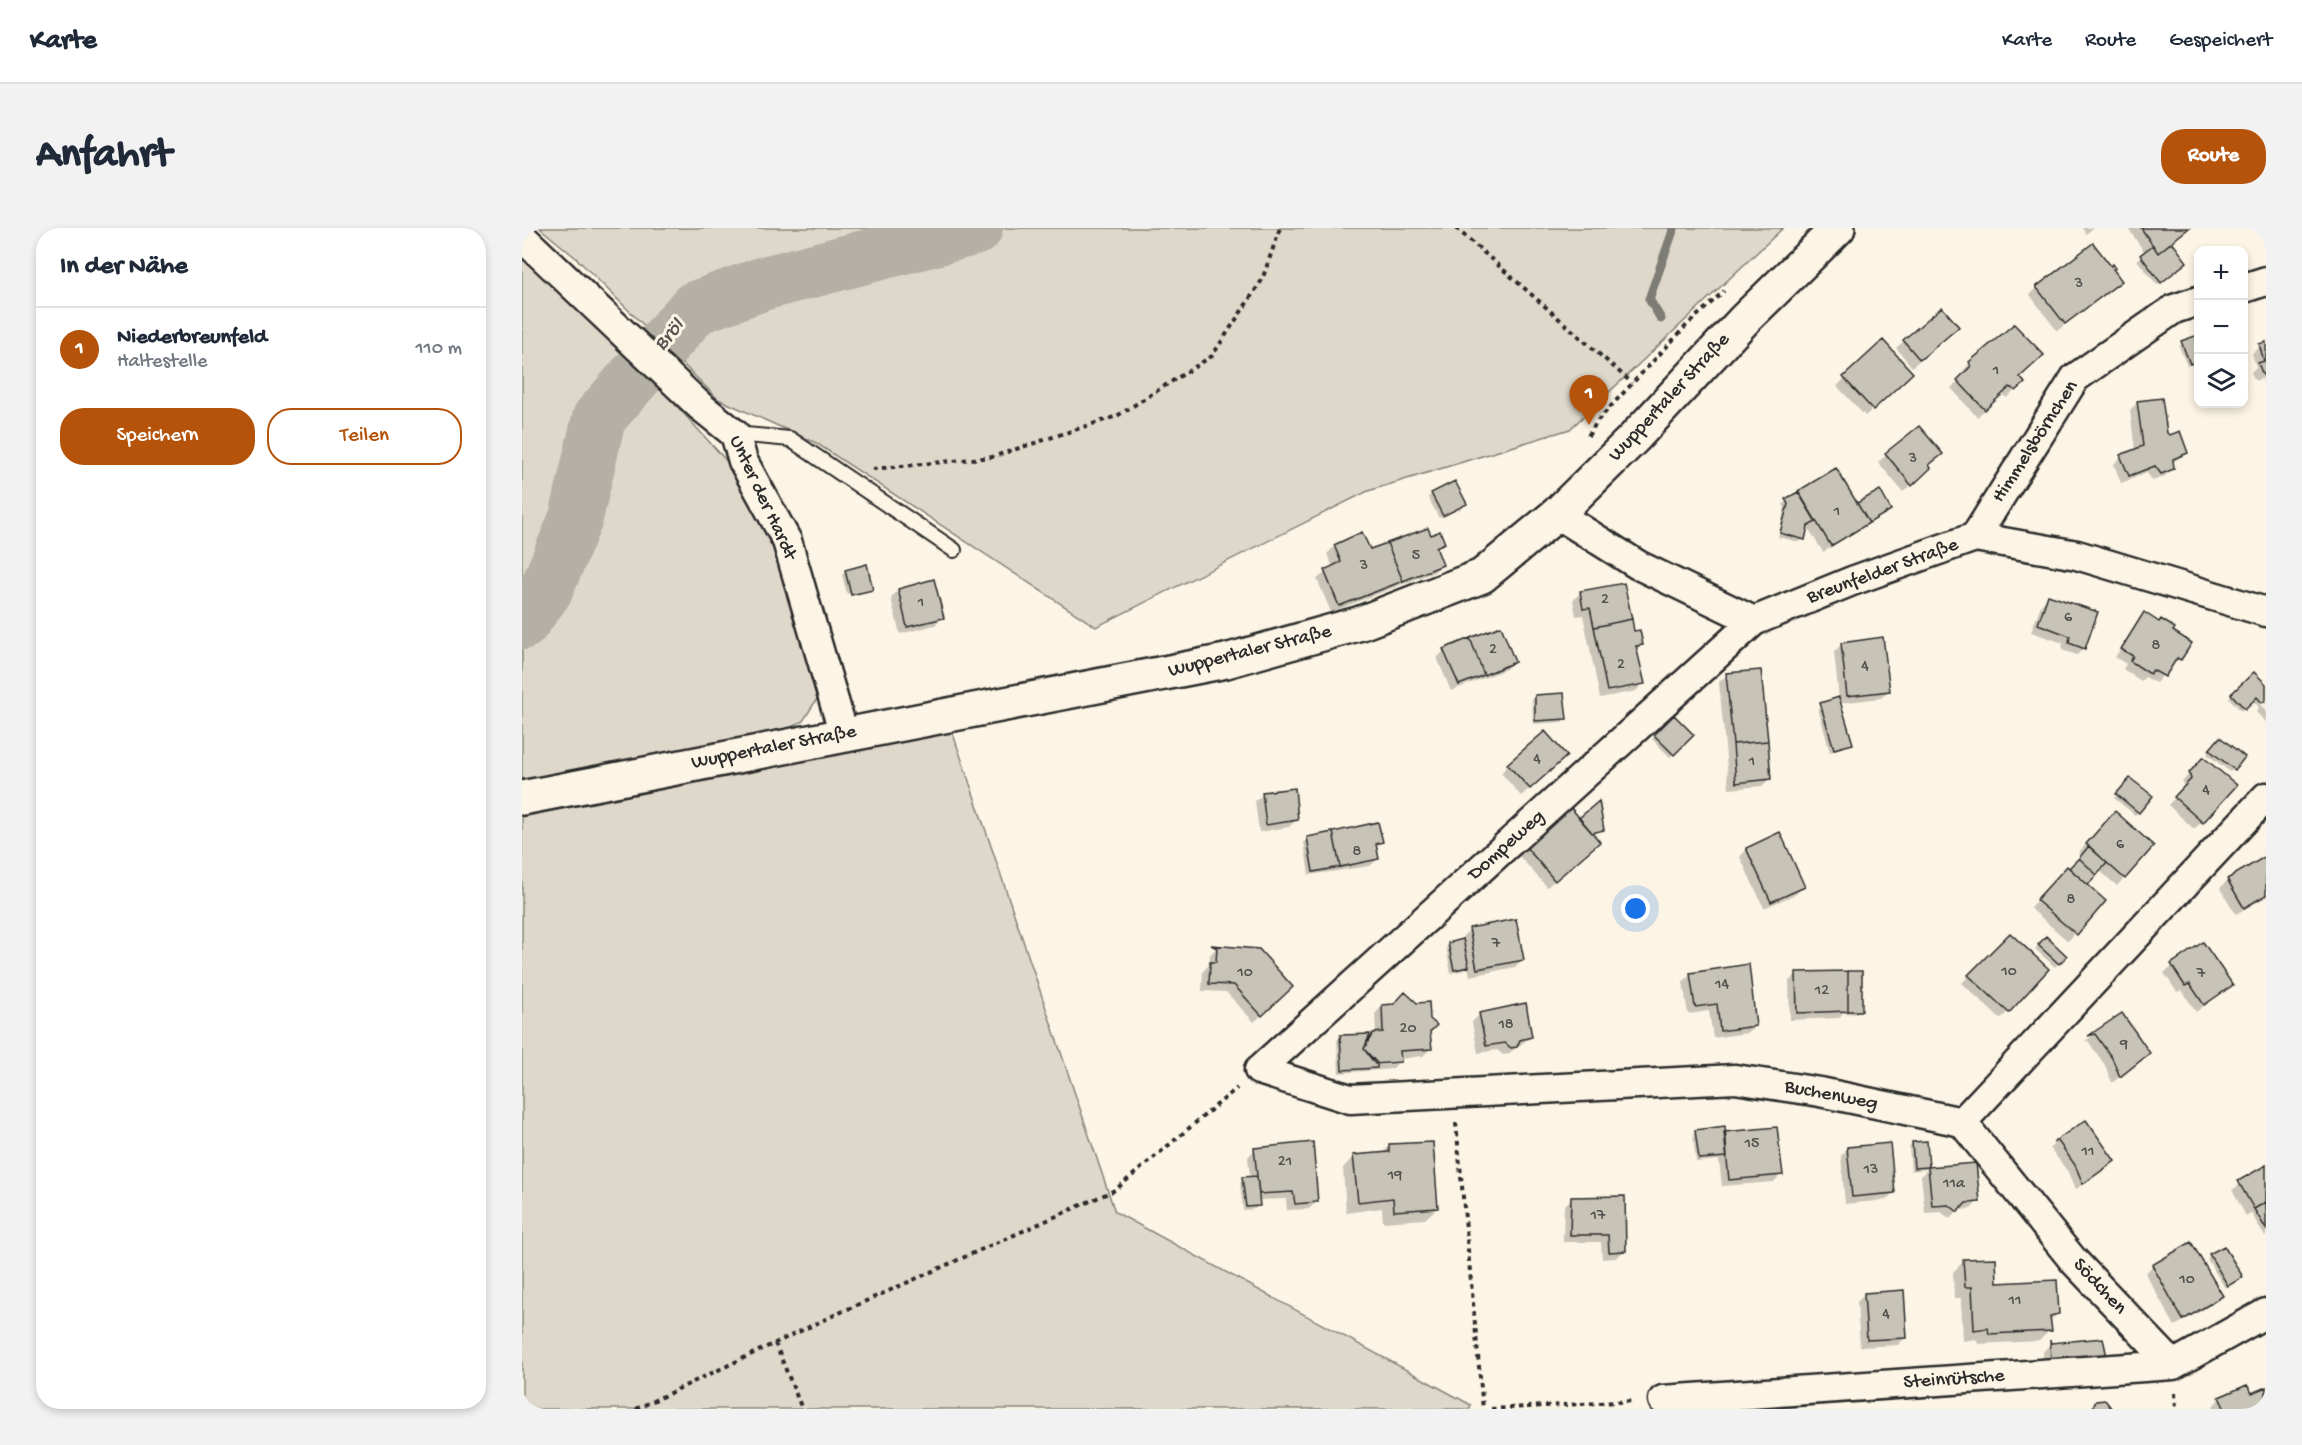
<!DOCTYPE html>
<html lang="de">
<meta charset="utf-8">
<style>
:root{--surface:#fff;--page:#f2f2f3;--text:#1f2937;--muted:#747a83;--line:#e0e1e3;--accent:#b45309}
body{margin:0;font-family:"Gochi Hand",sans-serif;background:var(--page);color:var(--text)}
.controls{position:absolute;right:18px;top:18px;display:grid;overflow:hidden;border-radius:12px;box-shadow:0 3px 9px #0003}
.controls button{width:54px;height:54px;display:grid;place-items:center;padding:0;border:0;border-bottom:2px solid var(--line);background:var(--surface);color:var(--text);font:30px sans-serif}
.you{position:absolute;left:1114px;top:681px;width:21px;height:21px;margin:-15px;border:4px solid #fff;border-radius:50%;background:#1a73e8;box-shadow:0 0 0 9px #1a73e833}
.badge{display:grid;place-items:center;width:39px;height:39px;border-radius:50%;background:var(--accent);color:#fff;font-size:20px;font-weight:700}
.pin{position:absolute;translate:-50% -50px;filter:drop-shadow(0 2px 3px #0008)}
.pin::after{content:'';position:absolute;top:32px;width:21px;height:18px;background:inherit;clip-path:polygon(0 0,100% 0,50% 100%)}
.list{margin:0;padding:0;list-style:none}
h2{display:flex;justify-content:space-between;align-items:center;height:78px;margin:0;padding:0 24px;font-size:26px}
h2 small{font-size:20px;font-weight:400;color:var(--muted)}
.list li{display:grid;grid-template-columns:39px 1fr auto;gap:18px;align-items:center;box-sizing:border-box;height:84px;padding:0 24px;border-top:2px solid var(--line)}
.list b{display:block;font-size:22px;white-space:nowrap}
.list p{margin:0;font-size:20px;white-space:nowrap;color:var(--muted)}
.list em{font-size:20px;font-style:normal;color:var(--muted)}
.actions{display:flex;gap:12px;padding:18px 24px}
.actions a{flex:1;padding:14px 0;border:2px solid var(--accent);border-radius:24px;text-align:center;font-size:21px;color:var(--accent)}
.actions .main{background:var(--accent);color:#fff}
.icon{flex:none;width:33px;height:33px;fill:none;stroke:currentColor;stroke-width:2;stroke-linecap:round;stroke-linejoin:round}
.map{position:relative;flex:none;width:1744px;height:1181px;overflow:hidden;border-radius:24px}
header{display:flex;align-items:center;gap:36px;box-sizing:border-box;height:84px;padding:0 30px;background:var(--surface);border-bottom:2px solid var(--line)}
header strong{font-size:28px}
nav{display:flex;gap:33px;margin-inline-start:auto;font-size:21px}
.intro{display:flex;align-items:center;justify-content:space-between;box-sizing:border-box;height:144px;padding:0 36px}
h1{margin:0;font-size:42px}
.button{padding:15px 27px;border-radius:24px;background:var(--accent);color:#fff;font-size:21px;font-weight:700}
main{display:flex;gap:36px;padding:0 36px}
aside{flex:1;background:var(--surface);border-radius:24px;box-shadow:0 3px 9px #0003}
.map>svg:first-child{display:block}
.green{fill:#ded8ca;stroke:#84827a;stroke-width:1.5}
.shadow{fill:#0003}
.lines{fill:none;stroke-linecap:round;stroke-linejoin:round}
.stream{stroke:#7d7b74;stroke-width:9}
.river{stroke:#b4b0a5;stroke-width:54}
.building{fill:#c8c3b7;stroke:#2b2b2b;stroke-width:1.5}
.lane-casing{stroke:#2b2b2b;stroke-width:18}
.street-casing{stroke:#2b2b2b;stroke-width:33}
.secondary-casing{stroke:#2b2b2b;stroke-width:38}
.path{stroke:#2b2b2b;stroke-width:4;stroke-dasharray:4.5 4.5;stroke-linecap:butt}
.lane{stroke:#fcf5e5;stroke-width:14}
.street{stroke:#fcf5e5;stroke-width:28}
.secondary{stroke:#fcf5e5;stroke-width:33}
.labels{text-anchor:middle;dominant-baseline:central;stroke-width:6;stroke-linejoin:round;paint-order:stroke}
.number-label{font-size:16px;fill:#52514e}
.street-label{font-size:20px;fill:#2b2b2b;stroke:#fcf5e5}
.water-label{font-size:21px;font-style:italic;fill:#545350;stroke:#fcf5e5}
</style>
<header>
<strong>Karte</strong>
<nav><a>Karte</a><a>Route</a><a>Gespeichert</a></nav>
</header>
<div class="intro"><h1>Anfahrt</h1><a class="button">Route</a></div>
<main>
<aside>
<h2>In der Nähe<small></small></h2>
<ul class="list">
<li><span class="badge">1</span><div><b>Niederbreunfeld</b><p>Haltestelle</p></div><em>110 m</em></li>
</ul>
<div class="actions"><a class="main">Speichern</a><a>Teilen</a></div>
</aside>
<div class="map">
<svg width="1744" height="1181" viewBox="0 0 1744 1181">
<rect width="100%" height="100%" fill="#fcf5e5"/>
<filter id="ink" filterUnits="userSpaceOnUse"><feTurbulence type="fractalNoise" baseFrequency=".0167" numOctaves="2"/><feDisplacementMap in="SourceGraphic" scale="12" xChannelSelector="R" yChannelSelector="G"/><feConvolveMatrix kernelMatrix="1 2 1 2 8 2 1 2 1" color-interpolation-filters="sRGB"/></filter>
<g filter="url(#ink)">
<!-- green -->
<path class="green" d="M18,0H1261L1048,201L846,263L574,399L294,215L196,171L54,30Z
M0,23L115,134L220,250L254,320L282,409L295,471L281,493L255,507L0,558Z
M429,500L593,984L949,1177L948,1181H0V589Z"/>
<!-- shadow -->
<path class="shadow" d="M1560,0H1571L1564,6Z
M1606,0H1667L1648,14L1663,34L1635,57L1615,32L1623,25Z
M1589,40L1598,53L1535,103L1508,67L1515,60Z
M1428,106L1390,139L1374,120L1382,113Z
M1676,108V134L1665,138L1657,118Z
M1361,115L1382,153L1343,188L1315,158Z
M1744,115V162L1740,150L1733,153L1729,144L1734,139L1730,125Z
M1448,135L1497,149L1493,162L1485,170L1480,166L1455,189L1429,160L1443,146L1441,143Z
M1616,174L1644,206L1664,225L1650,235L1651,240L1643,248L1631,253L1625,245L1599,255L1592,236L1599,229L1613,223L1608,182Z
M1397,200L1407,240L1381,264L1356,234Z
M1277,264L1335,277L1367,282L1301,324L1285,298L1278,314L1256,309L1263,280L1261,276Z
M910,266L943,276L917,290L906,269Z
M908,309L921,315L914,322L919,336L912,344L809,384L795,351L811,339L805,326L813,318L848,323Z
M324,343L350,361L325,366L320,347Z
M376,362L420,389L413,397L378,406L369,370Z
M1059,364L1119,417L1114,422L1121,455L1114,463L1078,470L1061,387L1054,388L1051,372Z
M1527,369L1562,420L1555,427L1540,422L1541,415L1509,404L1519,377Z
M1623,386L1649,404L1658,431L1648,438L1634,455L1623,449L1619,453L1601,441L1604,436L1593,429Z
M1320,416L1366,463L1359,470L1317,475L1329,516L1308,524L1296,480L1317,471L1312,424Z
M922,423L992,433L984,441L929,463L915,430Z
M1732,446L1744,458V477L1740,473L1738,476L1744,481V494L1734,484L1737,479L1730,472L1719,483L1707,470Z
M1205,447L1247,551L1240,558L1207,561L1197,454Z
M1013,469L1043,490L1040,494L1011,496L1010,472Z
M1152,489L1170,507L1148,529L1130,511Z
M1695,514L1712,541L1708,544L1685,526Z
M1035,536L999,568L979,545L986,537Z
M1674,538L1680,594L1672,601L1646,577L1662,560L1660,554Z
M1609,552L1616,584L1613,587L1592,570Z
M741,566L774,592L767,599L737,604L733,573Z
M1049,582L1057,592L1081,602L1070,607L1069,621L1025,659L997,628Z
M1585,593L1602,650L1595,658L1577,642L1564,657L1582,673L1546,713L1508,680L1560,627L1557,624Z
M785,611L859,614L853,620L856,631L848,638L787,647L782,614Z
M1225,621L1281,658L1274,666L1242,680L1218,629Z
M1744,630V669L1714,686L1698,660L1706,652Z
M948,701L1000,732L993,739L948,748L946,738L942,742L929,745L924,719L941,713L940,709Z
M1488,707L1486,784L1478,791L1440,755Z
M1524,710L1543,728L1533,739L1513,721Z
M1681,716L1709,756L1674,784L1660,762L1655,764L1642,745Z
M695,719L762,767L732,794L704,764L680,763L681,743L687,737L688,727Z
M1169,746L1233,798L1225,805L1191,810L1187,783L1166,786L1161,754Z
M1275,746L1338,782L1335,786L1321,785L1317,790L1268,792L1267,753Z
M860,778L906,804L908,821L901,828L853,834V837L875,836L870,841L817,845L815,812L819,809L843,814L854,806L853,786Z
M958,786L1009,809L986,826L981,827L975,822L956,825L950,794Z
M1599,787L1627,825L1590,855L1583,837L1566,813L1562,814Z
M1202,900L1201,906L1259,946L1252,954L1200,958L1197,932L1174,934L1171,906L1174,903Z
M1536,912L1591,933L1553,962L1546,944L1528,920Z
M1403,914L1406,940L1453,936L1456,973L1449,981L1436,982L1428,991L1419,984L1403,985L1399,948L1405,941L1389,943L1387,919L1390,915Z
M868,918L915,980L903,991L861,994L860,980L824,985L821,940L832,928L859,926Z
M1326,920L1371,965L1364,972L1323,976L1319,928Z
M733,921L795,973L787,981L765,982L764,971L736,972L737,977L733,981L721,982L718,954L728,950L726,929Z
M1744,939V1008L1743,1009L1729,985L1724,988L1710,962Z
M1049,971L1102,1023L1094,1030L1080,1031L1079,1014H1041L1042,978Z
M1688,1028L1716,1052L1703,1060L1685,1031Z
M1442,1033L1474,1057L1535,1086L1527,1094L1528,1102L1517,1113L1456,1116L1454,1111L1441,1113L1439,1070H1432L1431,1044Z
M1631,1038L1699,1068L1691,1076L1653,1098L1623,1045Z
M1343,1066L1384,1109L1376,1117L1338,1119L1335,1074Z
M1528,1116L1583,1136L1522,1146L1521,1124Z
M1744,1160V1181H1692L1691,1178L1698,1170L1729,1167Z"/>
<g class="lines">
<!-- stream -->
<path class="stream" d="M1139,91L1127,71L1152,0"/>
<!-- river -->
<path class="river" d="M0,395L24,362L54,290L77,190L173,80L243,55L454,0"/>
</g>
<!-- building -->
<path class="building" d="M1619,0H1667L1636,25Z
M1650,14L1665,34L1639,55L1618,27L1631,17L1636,25Z
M1571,15L1589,38L1591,36L1594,40L1591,41L1600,53L1543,96L1514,59Z
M1420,79L1437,99L1398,132L1381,112Z
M1492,96L1522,127L1498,149L1503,155L1494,163L1488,159L1463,182L1435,152L1449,138L1447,134Z
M1676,107V133L1668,136L1659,113Z
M1361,112L1391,145L1351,182L1321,149Z
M1744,114V146L1741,147L1736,135L1742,133L1737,116Z
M1640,170L1645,205L1648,207L1658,203L1666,225L1651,231L1652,241L1639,246L1633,238L1607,248L1598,227L1621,218L1615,173Z
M1397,198L1421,226L1407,237L1409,240L1390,258L1363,225Z
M1314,240L1347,295L1309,318L1276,263Z
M933,253L945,276L921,288L909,265Z
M1358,262L1369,282L1347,295L1335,275Z
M1276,264L1294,294L1286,298L1283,312L1258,305L1266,276L1263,271Z
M906,300L909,307L918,303L923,315L914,319L921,337L881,353L865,315Z
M840,304L848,321L865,315L881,353L817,378L802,342L819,334L812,317Z
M345,336L351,362L329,367L323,342Z
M412,351L422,390L385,399L376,361Z
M1102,355L1110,391L1072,399L1068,380L1061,381L1058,363Z
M1526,367L1576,384L1563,421L1547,415L1548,408L1516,396Z
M1622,384L1637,394L1639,391L1653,400L1651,403L1670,415L1659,432L1655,430L1643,449L1631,442L1628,446L1608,433L1611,428L1599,421Z
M1110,391L1112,403L1118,402L1121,417L1114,418L1123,456L1085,463L1072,399Z
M979,398L993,434L962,447L948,410Z
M1361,409L1368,463L1325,468L1319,415Z
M948,410L962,447L937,457L921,421Z
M1239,442L1246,513L1211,516L1204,445Z
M1732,444L1744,456V471L1740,475L1735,469L1723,481L1709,466Z
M1042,465L1045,491L1013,493V467Z
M1317,469L1331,516L1312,521L1298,475Z
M1152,487L1172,507L1152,527L1132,507Z
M1023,503L1045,528L1008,561L985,536Z
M1698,509L1723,529L1713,542L1687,522Z
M1246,513L1249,551L1214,555L1211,516Z
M1681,529L1715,557L1681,595L1652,569L1669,551L1667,545Z
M1608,550L1631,568L1617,585L1594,566Z
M773,560L776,592L744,597L740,564Z
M1077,573L1082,602L1070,605L1057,590Z
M1049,580L1078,614L1033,653L1004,619Z
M1593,583L1632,618L1603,651L1564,616Z
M856,594L861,614L854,616L857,631L818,639L811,604Z
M811,604L818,639L791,644L785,609Z
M1258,604L1283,659L1249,674L1224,620Z
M1567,618L1585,635L1575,647L1557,630Z
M1744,628V667L1722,680L1705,651Z
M1557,630L1575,647L1566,657L1547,640Z
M1545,638L1584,673L1555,707L1514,672Z
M994,691L1002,732L955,741L947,700Z
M1488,705L1527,741L1487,785L1446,747Z
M1524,708L1545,728L1537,736L1516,717Z
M941,711L947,739L932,742L926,715Z
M1681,714L1711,757L1682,777L1668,756L1663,758L1649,736Z
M689,717L737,721L771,759L740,788L712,757L687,756L688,734H694L695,720Z
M1227,736L1234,798L1198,803L1195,776L1173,779L1168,745Z
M1326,743V783L1275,785L1274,744Z
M1326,743H1340V783H1326Z
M883,764L895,775L907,774L908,791L915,797L908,804L910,821L878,823L879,834L853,836L842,821L851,805L861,804L860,777L872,776Z
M1004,775L1010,809L998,812L995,819L989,820L983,815L964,818L957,785Z
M1600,785L1628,825L1598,849L1590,830L1573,806L1566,808Z
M848,806L842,821L855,835V840L820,842L818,807Z
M1564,892L1593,933L1561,956L1553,937L1536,913L1531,914Z
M1203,898L1205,929L1177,931L1173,902Z
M1255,899L1261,947L1207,952L1202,904Z
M1405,913L1407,939L1392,940L1390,914Z
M791,914L796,974L773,976L771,964L737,966L732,920Z
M911,914L916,980L872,983L871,970L836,974L831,927L867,924V916Z
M1368,915L1373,965L1330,969L1325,919Z
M1454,935L1458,974L1444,975L1436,984L1427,977L1410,978L1406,939Z
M1744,937V974L1732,981L1716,953Z
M735,948L738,978L724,979L720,949Z
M1103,968L1104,1023L1087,1024L1086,1007H1048L1049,969Z
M1744,974V1001L1732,981Z
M1669,1014L1701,1068L1661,1092L1630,1037Z
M1702,1018L1721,1049L1706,1058L1687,1026Z
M1474,1030L1475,1055L1535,1052L1537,1086L1528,1088L1530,1103L1467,1106L1466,1100L1452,1102L1450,1059H1443L1441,1031Z
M1382,1062L1385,1110L1345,1112L1342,1065Z
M1581,1110L1585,1129L1529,1138L1528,1112L1529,1115Z
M1725,1157L1730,1165L1744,1159V1181H1703L1697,1169Z
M1583,1172L1590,1181H1569L1574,1173Z"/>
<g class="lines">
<!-- lane casing -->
<g class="lane-casing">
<path id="lane" d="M213,206L268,211L432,322"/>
</g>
<!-- street casing -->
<g class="street-casing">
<path id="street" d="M0,9L178,178L213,206L221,233L265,313L322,507
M1722,60L1744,53
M1035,286L1116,337L1232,393L1330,353L1453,309L1555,327L1744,384
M1453,309L1553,150L1652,81L1676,73
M737,842L828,871L1213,851L1298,864L1440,894
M737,842L1232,393
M1440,894L1744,569
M1440,894L1551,1032L1651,1137L1744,1085
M1141,1172L1651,1137"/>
</g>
<!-- secondary casing -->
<g class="secondary-casing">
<path id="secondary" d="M0,570L704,433L839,395L960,348L1035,286L1112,210L1223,91L1316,0"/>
</g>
<!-- path -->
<path class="path" d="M934,0L1110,155
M1066,208L1076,192L1164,98L1202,63
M351,241L470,229L595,188L690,128L740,52L758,0
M934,895L961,1181
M253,1115L280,1181
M1653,1165L1654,1181
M114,1181L308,1089L593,962L715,860
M969,1181L1112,1173"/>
<!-- lane -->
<use href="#lane" class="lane"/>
<!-- street -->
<use href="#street" class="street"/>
<!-- secondary -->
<use href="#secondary" class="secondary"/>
</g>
</g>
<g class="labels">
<!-- number labels -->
<g class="number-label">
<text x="1557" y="56">3</text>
<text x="1474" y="143">1</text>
<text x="1391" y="231">3</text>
<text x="1315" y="284">1</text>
<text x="894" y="328">5</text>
<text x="842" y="338">3</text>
<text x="1083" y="372">2</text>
<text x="399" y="375">1</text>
<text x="1546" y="390">6</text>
<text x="1634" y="418">8</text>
<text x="971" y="422">2</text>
<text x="1099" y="437">2</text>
<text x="1343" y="439">4</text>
<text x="1015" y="532">4</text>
<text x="1230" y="534">1</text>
<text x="1684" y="563">4</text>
<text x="1598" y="617">6</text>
<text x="835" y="624">8</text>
<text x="1549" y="672">8</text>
<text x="974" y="716">7</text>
<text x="1487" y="744">10</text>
<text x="723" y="745">10</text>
<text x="1679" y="746">7</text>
<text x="1200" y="757">14</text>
<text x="1300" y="763">12</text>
<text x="984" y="797">18</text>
<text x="886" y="801">20</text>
<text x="1602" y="817">9</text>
<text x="1230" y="916">15</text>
<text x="1566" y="924">11</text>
<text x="763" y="934">21</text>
<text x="1349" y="942">13</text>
<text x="873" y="948">19</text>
<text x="1432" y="956">11a</text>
<text x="1076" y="988">17</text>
<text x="1665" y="1052">10</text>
<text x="1493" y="1073">11</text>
<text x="1364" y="1087">4</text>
</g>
<!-- street labels -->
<g class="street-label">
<text transform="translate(1148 170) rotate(-47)">Wuppertaler Straße</text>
<text transform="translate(1514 214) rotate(-57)">Himmelsbörnchen</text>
<text transform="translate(240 270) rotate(65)">Unter der Hardt</text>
<text transform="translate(1361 344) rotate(-20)">Breunfelder Straße</text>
<text transform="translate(728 424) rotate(-14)">Wuppertaler Straße</text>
<text transform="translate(252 520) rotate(-11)">Wuppertaler Straße</text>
<text transform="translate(985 618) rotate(-42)">Dompeweg</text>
<text transform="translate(1309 868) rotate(11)">Buchenweg</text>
<text transform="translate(1577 1059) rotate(47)">Södchen</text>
<text transform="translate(1432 1152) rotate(-4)">Steinrütsche</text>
</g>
<!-- water labels -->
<g class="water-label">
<text transform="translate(148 108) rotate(-49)">Bröl</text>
</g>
</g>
</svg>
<div class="controls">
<button>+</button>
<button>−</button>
<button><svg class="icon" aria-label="layers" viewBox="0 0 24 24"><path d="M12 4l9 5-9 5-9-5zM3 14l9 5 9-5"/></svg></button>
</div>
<div class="you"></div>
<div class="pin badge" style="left:1067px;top:197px">1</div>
</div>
</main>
